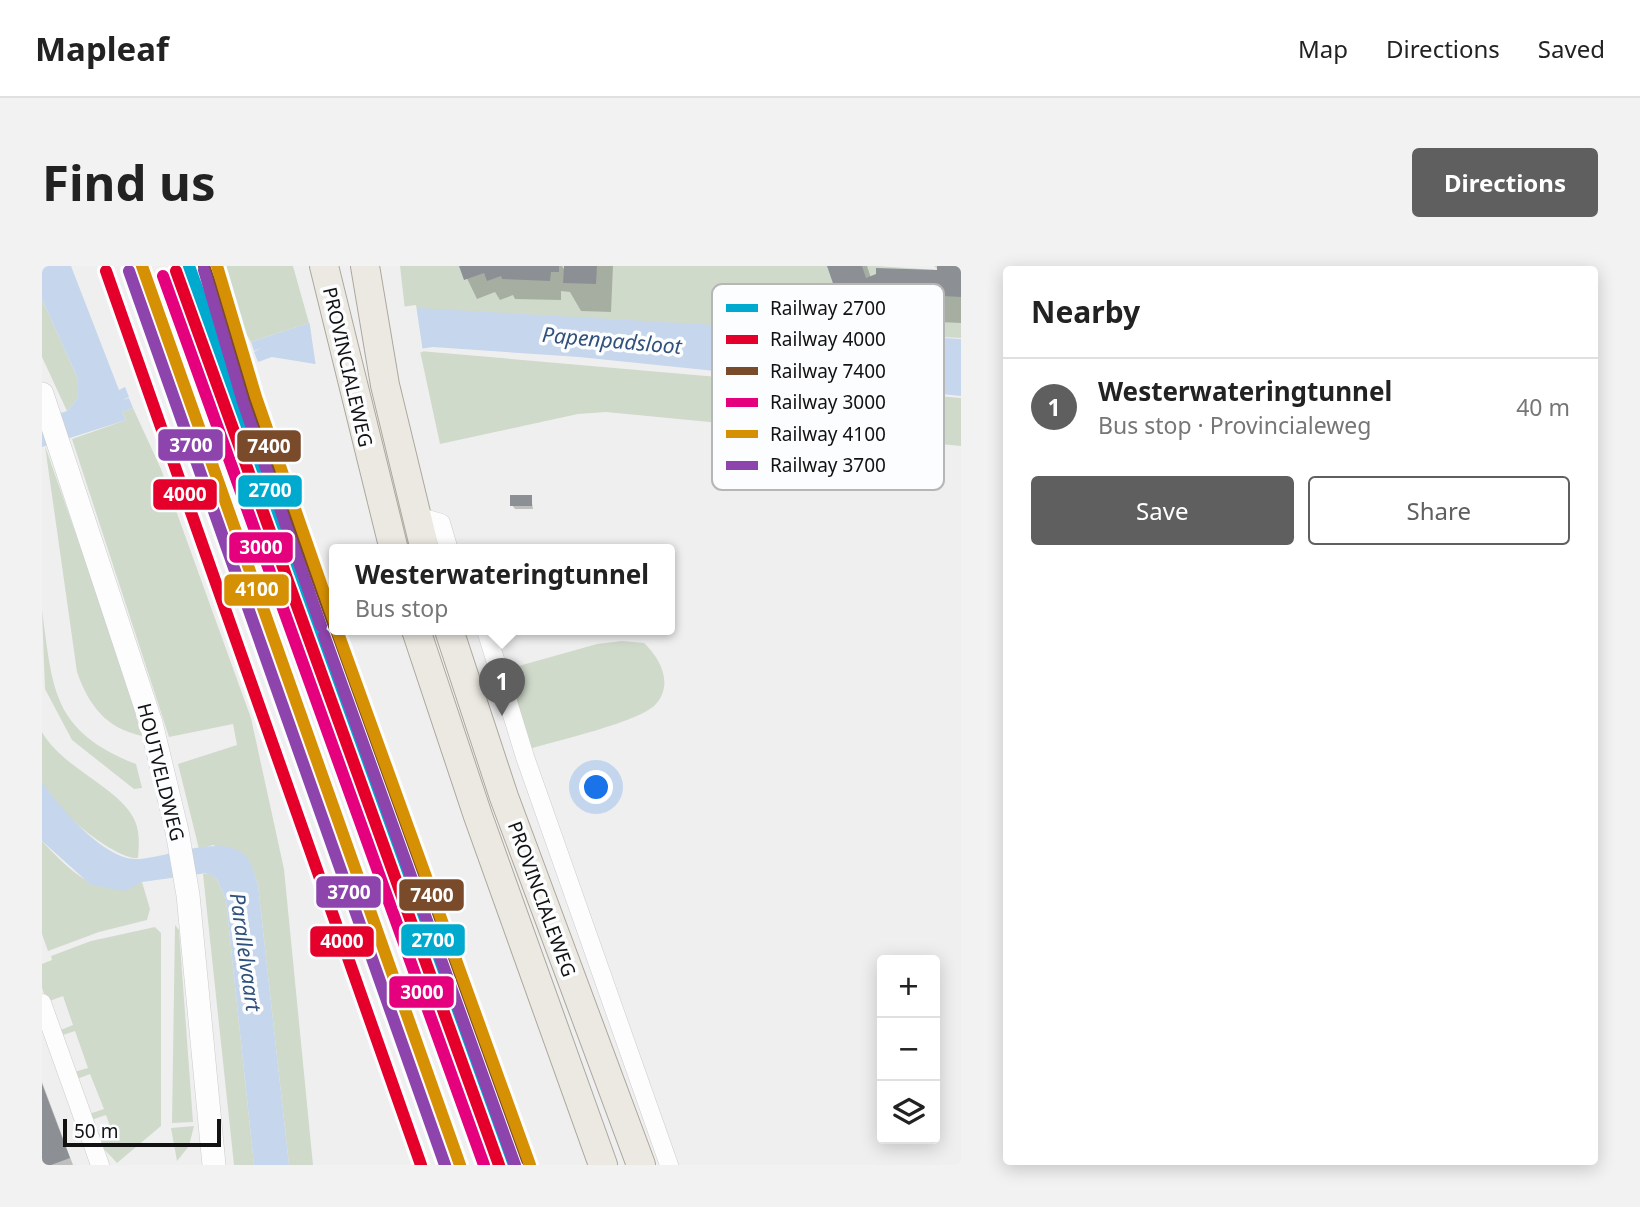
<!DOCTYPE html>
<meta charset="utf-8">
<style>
:root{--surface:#fff;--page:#f2f2f2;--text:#222;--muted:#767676;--line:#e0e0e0;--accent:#5f5f60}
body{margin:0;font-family:"Noto Sans",sans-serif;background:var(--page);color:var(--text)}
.controls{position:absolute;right:21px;bottom:21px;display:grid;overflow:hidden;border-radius:7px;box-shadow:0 4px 18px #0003}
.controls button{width:63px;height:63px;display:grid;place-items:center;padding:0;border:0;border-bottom:2px solid var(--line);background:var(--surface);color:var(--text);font:35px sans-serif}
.scale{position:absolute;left:21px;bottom:18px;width:158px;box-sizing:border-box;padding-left:7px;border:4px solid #121212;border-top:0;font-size:19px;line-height:24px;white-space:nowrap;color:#121212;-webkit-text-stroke:5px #fcfdfe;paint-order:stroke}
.you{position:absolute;left:555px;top:522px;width:24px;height:24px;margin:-18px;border:5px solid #fff;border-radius:50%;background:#1a73e8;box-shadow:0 0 0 10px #1a73e833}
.badge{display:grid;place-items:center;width:46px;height:46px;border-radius:50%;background:var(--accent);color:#fff;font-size:23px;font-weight:700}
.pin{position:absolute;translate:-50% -58px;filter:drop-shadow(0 2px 4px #0008)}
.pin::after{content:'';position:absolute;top:37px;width:24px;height:21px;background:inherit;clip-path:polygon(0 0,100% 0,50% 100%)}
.popup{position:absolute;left:287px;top:278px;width:346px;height:91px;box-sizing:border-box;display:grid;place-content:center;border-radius:7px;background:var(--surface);filter:drop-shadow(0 2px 5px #0005);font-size:23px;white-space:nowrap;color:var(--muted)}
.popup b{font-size:26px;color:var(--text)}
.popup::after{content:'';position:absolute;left:50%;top:100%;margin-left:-14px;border:14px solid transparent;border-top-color:var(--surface)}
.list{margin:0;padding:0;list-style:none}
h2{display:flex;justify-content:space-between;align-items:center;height:91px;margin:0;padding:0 28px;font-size:30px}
h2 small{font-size:23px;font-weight:400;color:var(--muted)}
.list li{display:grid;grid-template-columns:46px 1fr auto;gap:21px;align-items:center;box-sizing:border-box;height:98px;padding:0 28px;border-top:2px solid var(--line)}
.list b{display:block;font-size:26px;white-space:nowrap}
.list p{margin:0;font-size:23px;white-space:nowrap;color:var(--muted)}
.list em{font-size:23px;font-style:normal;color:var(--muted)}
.actions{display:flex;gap:14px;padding:21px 28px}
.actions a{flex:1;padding:16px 0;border:2px solid var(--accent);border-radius:7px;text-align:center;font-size:24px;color:var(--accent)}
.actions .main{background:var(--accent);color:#fff}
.icon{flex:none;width:38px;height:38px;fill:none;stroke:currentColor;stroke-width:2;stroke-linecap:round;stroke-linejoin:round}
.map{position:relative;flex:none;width:919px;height:899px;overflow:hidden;border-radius:7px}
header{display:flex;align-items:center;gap:42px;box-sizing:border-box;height:98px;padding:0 35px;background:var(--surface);border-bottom:2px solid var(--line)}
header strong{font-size:33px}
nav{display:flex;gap:38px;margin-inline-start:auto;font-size:24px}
.intro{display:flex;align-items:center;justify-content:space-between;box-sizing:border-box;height:168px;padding:0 42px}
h1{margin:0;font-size:49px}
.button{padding:18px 32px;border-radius:7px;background:var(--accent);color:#fff;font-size:24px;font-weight:700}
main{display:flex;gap:42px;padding:0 42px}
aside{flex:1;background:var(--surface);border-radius:7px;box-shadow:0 4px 18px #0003}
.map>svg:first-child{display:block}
.green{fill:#d0dacb}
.water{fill:#c6d6ec}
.pier{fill:#efeff0}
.shadow{fill:#0003}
.building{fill:#8c9095}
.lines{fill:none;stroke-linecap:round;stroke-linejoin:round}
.minor-casing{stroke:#cccccd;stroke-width:19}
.tertiary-casing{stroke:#cccccd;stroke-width:24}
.primary-casing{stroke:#aca89d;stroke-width:30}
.minor{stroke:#fdfdfd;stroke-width:18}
.tertiary{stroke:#fdfdfd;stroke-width:23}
.primary{stroke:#ece9e2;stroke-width:28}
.rail-1-casing{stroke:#fcfdfe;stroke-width:18}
.rail-2-casing{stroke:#fcfdfe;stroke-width:18}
.rail-3-casing{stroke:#fcfdfe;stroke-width:18}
.rail-4-casing{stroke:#fcfdfe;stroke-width:18}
.rail-5-casing{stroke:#fcfdfe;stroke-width:18}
.rail-6-casing{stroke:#fcfdfe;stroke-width:18}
.rail-1{stroke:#00a9ce;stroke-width:12}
.rail-2{stroke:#e4002b;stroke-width:12}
.rail-3{stroke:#7a4b2a;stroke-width:12}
.rail-4{stroke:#e5007d;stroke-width:12}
.rail-5{stroke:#d59003;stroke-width:12}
.rail-6{stroke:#8e44ad;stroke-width:12}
.labels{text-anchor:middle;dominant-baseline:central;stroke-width:7;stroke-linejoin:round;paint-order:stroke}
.street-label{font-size:19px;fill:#121212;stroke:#fcfdfe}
.water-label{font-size:21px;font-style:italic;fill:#31507c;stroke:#fcfdfe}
.key{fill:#fcfdfe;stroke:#b6b6b7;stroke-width:2}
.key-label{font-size:19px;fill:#121212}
.line-badge{stroke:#fcfdfe;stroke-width:2.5}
.badge-label{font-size:19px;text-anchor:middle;font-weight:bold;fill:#fff}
</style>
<header>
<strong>Mapleaf</strong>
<nav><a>Map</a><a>Directions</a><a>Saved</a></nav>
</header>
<div class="intro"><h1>Find us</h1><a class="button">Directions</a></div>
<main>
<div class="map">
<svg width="919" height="899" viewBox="0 0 919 899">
<rect width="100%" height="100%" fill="#efeff0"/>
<!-- green -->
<path class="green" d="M164,0H251L267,57L209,76Z
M358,0H835L896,4L892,0H919V72L363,44Z
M0,33L36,113V132L25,145L0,91Z
M378,85L919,132V180L564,146L536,148L398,178Z
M91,142L119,203L209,452L242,603L271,899H247L216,619L207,594L171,579L157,583L136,498L195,479L191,458L127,471L30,173L84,154L80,146Z
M3,180L75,385L100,470C64,462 47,440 35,406Z
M0,344C11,424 10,465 94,498L100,522L92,523L30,474L3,423Z
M580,375L602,377C619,393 632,419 613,439C595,457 512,475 484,484L459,405L555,378Z
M0,466C21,503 79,522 93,555C98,567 97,579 96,592C72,594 7,539 0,516C0,502 0,480 0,466Z
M0,575C28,605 58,636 100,616L108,643L105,654L57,666L6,685L0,668Z
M166,607L175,613L184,634L212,899H192L161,608Z
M133,659L137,664L151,856L130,857Z
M113,661L119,667V860L75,897L61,882L55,869L69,863L64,849L49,854L47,848L62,843L48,808L35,813L32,806L46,802L33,765L18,770L16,765L31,759L21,730L5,736L0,722V698L10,694L9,690L49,675Z
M152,860L147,880L135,895L129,862Z"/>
<!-- water -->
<path class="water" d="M0,0H29L77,124L83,121L87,131L80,134L87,132L91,142L80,146L84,154L0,181V153L25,145L36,132V113L0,33Z
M376,42L919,73V130L537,91L391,81L273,98L230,91L216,96L212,86L219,82L212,85L209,76L267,57Z
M0,516C17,540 61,593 94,593C124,593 187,563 207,594C211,601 213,611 216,619L247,899H212L184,634L175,613L165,607L100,616L83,625L49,619L0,575Z"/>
<!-- pier -->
<path class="pier" d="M374,39L381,86L274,101L267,53Z"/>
<!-- shadow -->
<path class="shadow" d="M419,0H520L523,5L524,0H571L569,46L539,45L528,26L519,25V34L473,33L471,29L458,34L453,26L435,33Z
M787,0H825L829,12L896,6L897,0H919V57L851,54L849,50L835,55L831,47L812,54L796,26Z
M489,230L491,243H473L470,239Z
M0,816L31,899H0Z"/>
<!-- building -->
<path class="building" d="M417,0H517V6H509L508,15L460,13L459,10L445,15L442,7L422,14Z
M522,0H555L554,18L521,17Z
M785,0H820L824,12L834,8V2L895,4V0H919V31L833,26L832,22L817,27L815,19L794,26Z
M468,229H490V240H468Z
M0,818L28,892L9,899H0Z"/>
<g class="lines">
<!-- minor casing -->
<g class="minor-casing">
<path id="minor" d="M372,249L399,257L407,284
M444,364L483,491L627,899
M0,737L58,899"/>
</g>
<!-- tertiary casing -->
<g class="tertiary-casing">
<path id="tertiary" d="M0,128L109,457L135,565L146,629L172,899"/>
</g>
<!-- primary casing -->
<g class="primary-casing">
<path id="primary" d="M282,0L352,284
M323,0L343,119L383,284
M374,364L436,550L561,899
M407,364L462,531L599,899"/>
</g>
<!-- minor -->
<use href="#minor" class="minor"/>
<!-- tertiary -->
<use href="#tertiary" class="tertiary"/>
<!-- primary -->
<use href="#primary" class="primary"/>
<!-- rail-1 casing -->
<g class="rail-1-casing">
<path id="rail-1" d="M147,0L472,899"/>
</g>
<!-- rail-2 casing -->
<g class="rail-2-casing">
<path id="rail-2" d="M64,5L379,899
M134,5L457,899"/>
</g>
<!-- rail-3 casing -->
<g class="rail-3-casing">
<path id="rail-3" d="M162,0L292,360
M294,364L485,894"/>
</g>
<!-- rail-4 casing -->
<g class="rail-4-casing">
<path id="rail-4" d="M121,10L442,899"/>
</g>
<!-- rail-5 casing -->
<g class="rail-5-casing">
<path id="rail-5" d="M100,0L418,899
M175,0L214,131L292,355
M295,364L488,899"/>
</g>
<!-- rail-6 casing -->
<g class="rail-6-casing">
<path id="rail-6" d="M162,4L201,136L279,360
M87,5L403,899
M282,369L473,899"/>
</g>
<!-- rail-1 -->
<use href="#rail-1" class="rail-1"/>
<!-- rail-2 -->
<use href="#rail-2" class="rail-2"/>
<!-- rail-3 -->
<use href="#rail-3" class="rail-3"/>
<!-- rail-4 -->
<use href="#rail-4" class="rail-4"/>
<!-- rail-5 -->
<use href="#rail-5" class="rail-5"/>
<!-- rail-6 -->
<use href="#rail-6" class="rail-6"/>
</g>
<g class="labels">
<!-- street labels -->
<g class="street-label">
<text transform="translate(306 101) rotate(77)">PROVINCIALEWEG</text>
<text transform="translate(119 506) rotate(76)">HOUTVELDWEG</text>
<text transform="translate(500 633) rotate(70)">PROVINCIALEWEG</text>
</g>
<!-- water labels -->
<g class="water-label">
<text transform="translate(570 74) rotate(5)">Papenpadsloot</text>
<text transform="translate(204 686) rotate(82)">Parallelvaart</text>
</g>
</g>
<!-- legend -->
<rect x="670" y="18" width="232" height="206" rx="10" class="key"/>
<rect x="684" y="38" width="32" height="8" fill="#00a9ce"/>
<rect x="684" y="69" width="32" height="9" fill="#e4002b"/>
<rect x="684" y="101" width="32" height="8" fill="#7a4b2a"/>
<rect x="684" y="132" width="32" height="9" fill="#e5007d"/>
<rect x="684" y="164" width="32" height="8" fill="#d59003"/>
<rect x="684" y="195" width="32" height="9" fill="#8e44ad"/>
<g class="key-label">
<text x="728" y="49">Railway 2700</text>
<text x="728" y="80">Railway 4000</text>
<text x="728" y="112">Railway 7400</text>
<text x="728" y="143">Railway 3000</text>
<text x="728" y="175">Railway 4100</text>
<text x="728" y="206">Railway 3700</text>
</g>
<g class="line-badge">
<rect x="115" y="162" width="67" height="34" rx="7" fill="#8e44ad"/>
<rect x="194" y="163" width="66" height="34" rx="7" fill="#7a4b2a"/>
<rect x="195" y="208" width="66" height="34" rx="7" fill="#00a9ce"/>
<rect x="110" y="212" width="66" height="33" rx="7" fill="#e4002b"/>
<rect x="186" y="265" width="66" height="33" rx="7" fill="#e5007d"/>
<rect x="181" y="307" width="67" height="34" rx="7" fill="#d59003"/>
<rect x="273" y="609" width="67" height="34" rx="7" fill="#8e44ad"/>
<rect x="356" y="612" width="67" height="34" rx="7" fill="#7a4b2a"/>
<rect x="358" y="657" width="66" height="34" rx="7" fill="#00a9ce"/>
<rect x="267" y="659" width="66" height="33" rx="7" fill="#e4002b"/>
<rect x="346" y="709" width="67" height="34" rx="7" fill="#e5007d"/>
</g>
<g class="badge-label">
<text x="149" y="186">3700</text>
<text x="227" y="187">7400</text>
<text x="228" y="231">2700</text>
<text x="143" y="235">4000</text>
<text x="219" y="288">3000</text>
<text x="215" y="330">4100</text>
<text x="307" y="633">3700</text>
<text x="390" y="636">7400</text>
<text x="391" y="681">2700</text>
<text x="300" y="682">4000</text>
<text x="380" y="733">3000</text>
</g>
</svg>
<div class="controls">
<button>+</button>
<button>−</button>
<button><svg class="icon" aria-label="layers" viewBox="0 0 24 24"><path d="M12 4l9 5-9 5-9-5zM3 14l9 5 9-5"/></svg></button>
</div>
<div class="scale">50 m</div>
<div class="you"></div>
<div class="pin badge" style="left:460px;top:450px">1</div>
<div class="popup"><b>Westerwateringtunnel</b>Bus stop</div>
</div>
<aside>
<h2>Nearby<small></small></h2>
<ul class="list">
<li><span class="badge">1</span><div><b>Westerwateringtunnel</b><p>Bus stop · Provincialeweg</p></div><em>40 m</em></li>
</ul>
<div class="actions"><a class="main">Save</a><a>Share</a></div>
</aside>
</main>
